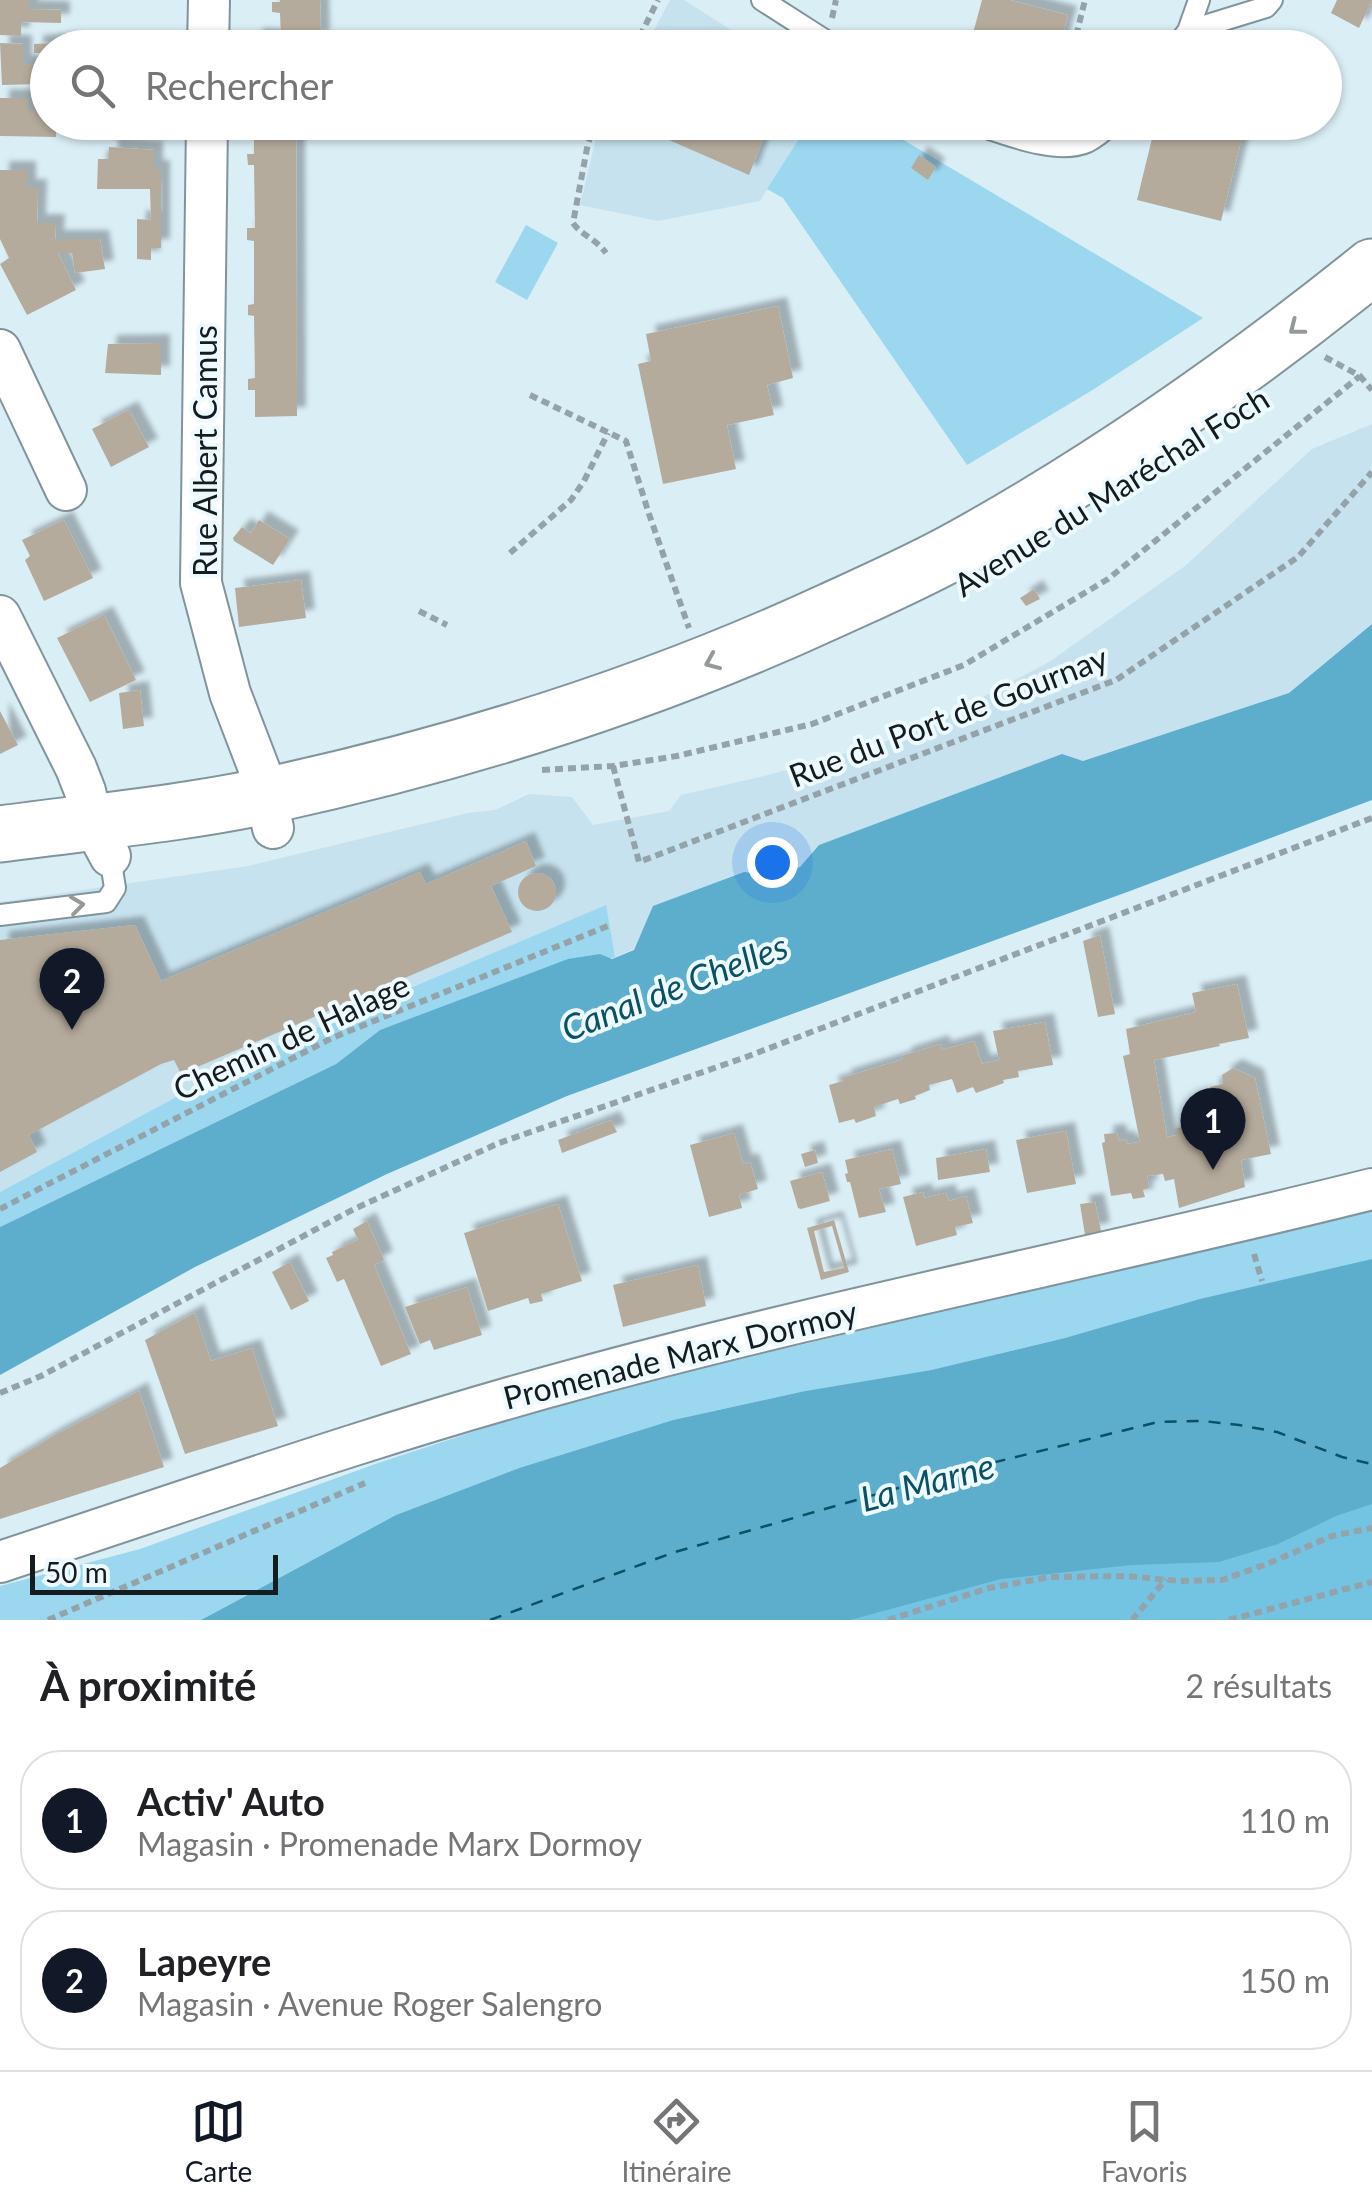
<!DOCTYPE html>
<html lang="fr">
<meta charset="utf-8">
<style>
:root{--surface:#fff;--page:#f6f6f6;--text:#202124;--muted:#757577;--line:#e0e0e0;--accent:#111827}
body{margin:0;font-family:Lato,sans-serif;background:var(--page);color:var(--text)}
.scale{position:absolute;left:30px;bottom:25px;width:248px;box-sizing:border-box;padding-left:10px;border:5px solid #141c1f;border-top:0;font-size:28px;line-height:35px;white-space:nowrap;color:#141c1f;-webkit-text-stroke:8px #edfaff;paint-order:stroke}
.you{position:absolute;left:772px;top:862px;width:35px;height:35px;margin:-25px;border:8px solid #fff;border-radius:50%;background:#1a73e8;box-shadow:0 0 0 15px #1a73e833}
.badge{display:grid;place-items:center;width:65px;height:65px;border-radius:50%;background:var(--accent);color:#fff;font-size:32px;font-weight:700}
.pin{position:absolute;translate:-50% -82px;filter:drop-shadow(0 2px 5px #0008)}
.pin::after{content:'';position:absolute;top:52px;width:35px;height:30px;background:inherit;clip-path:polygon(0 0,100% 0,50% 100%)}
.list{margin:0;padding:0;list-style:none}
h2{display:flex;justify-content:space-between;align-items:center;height:130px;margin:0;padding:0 40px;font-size:42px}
h2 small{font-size:32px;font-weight:400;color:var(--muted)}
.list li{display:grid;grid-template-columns:65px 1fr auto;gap:30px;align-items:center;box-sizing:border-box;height:140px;margin:0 20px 20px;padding:0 20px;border:2px solid var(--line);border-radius:40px}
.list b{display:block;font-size:38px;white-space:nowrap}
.list p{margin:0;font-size:32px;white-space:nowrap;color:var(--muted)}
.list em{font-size:32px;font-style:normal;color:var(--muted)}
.icon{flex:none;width:55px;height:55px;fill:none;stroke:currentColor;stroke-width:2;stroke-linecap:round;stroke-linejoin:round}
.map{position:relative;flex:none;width:1372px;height:1620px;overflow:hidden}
.search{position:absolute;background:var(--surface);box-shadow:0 2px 8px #0004;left:30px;right:30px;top:30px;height:110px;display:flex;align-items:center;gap:25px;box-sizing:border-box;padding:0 35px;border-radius:55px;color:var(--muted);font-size:38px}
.sheet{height:450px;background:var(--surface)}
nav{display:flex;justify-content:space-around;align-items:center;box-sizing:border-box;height:140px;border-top:2px solid var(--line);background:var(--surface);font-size:28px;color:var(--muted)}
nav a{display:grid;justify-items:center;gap:5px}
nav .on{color:var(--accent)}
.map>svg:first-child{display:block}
.built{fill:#c6e2ee}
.green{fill:#9bd8f0}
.forest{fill:#73c3e2}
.water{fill:#5dadcc}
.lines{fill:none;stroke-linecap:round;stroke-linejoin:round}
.ferry{stroke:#0b5166;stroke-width:2.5;stroke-dasharray:12 10;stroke-linecap:butt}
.building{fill:#b5ab9c;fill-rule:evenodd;filter:url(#shadow)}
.lane-casing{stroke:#81949c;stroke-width:24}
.street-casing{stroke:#81949c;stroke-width:44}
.primary-casing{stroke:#81949c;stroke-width:59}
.path{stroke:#93a3a9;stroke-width:6;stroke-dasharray:8 5;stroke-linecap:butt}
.lane{stroke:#fff;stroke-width:20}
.street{stroke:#fff;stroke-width:40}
.primary{stroke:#fff;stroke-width:55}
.oneway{stroke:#95999a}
.labels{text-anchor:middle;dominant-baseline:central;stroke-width:8;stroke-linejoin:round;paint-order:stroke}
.street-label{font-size:32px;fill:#141c1f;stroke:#edfaff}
.water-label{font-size:35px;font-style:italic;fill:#0b5166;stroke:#edfaff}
</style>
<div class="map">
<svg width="1372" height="1620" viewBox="0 0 1372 1620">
<defs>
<filter id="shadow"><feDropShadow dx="9" dy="-9" stdDeviation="2.5" flood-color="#0004"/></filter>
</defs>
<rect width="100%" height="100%" fill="#daeef6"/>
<!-- built -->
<path class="built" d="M670,0H684L758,47H645Z
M604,123H809L760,201L658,221L580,205L597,134Z
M1372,424V624L1289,693L1083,761L1062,755L819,845L800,867L776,875L743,872L654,906L634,949L615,957L605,906L293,1038L204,1082L0,1192V902L248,866L468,813L495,810L529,794L572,797L593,825L669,811L681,795L764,776L876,745L934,723L1049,662L1185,566L1312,449Z"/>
<!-- green -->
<path class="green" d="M809,123H875L1203,318L1091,391L967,465L783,198L767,189Z
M526,225L558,243L527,300L495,282Z
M606,905L615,957L380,1030L336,1064L0,1227V1192L204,1082L293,1038Z
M1372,1205V1259L1065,1338L931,1370L805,1391L673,1420L519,1468L396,1515L201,1620H0V1586L140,1549L378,1463L595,1392L809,1343Z"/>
<!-- forest -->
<path class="forest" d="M1372,1472V1620H767Z"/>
<!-- water -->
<path class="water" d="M1372,624V800L1130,891L567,1096L387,1174L195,1267L0,1375V1227L336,1064L380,1030L568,959L600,954L612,959L634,950L653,906L744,872L776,875L800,867L819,845L1062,754L1083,761L1289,693Z
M1372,1259V1504L1336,1516L1278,1544L1219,1562L1131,1565L1001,1579L850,1620H201L396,1515L519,1468L673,1420L805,1391L931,1370L1065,1338L1200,1299Z"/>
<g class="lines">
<!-- ferry -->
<path class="ferry" d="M490,1620L675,1552L947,1474L1158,1422L1203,1421L1239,1425L1277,1432L1342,1457L1372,1464"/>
</g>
<!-- building -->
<path class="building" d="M0,0H29V9L61,10V23L21,22V36L0,35Z
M280,0H320L321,40H296V48H254V37L281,38L280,13L272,12V2H280Z
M982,0H1010L1068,15L1059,48H969Z
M1337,0H1372L1359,28L1331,13Z
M70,42V48H48V53H34V44Z
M0,43L23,44V64H43L44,84L2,85Z
M0,98H28V110H48V122H56V137L0,136Z
M254,122H296L297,416L255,417V390H248V379L255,378L254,316L248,315V305L254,304V241L247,240V228H255L254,165H248L247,154H254Z
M638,122H770L749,175L637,126Z
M1156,122H1187L1242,137L1221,221L1137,200Z
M109,147L154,150V169H161V248H151V260L137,259V219L151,220L150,189H97L98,159H109Z
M919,155L936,167L928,180L911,168Z
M0,170H27V188H38L37,223H56L55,239H100L105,269L75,273L72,253H58L76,290L27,315L0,264L9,258L0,239Z
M778,306L793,378L767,385L774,415L727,425L736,469L663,484L638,364L651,361L646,334Z
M161,343V375L105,373L108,344Z
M129,410L149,447L111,467L92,429Z
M64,520L93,578L44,601L25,560L30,556L22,540Z
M259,520L290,539L273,565L234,541L233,538L242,527L251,533Z
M301,580L306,618L239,627L235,588Z
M1034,589L1040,599L1026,606L1020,598Z
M104,615L136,680L90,702L57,638Z
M140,690L144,726L123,729L119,693Z
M0,711L18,745L0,754Z
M526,841L536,866L491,886L512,932L181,1074L174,1060L161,1064L29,1135L37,1152L0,1172V940L135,925L161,981L420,872L426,884Z
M518 892a19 19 0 1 1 38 0a19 19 0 1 1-38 0Z
M1100,935L1115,1014L1098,1017L1083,941Z
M1237,984L1249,1038L1219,1044L1220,1046L1154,1060L1167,1137L1177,1135V1128L1190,1126V1128L1199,1127V1123L1217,1120L1210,1087L1223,1084L1222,1075L1233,1068L1255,1078L1271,1154L1241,1160L1245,1187L1179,1208L1174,1179L1165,1181L1163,1174L1147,1176L1149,1188L1143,1190L1145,1197L1133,1199L1131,1193L1111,1196L1102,1143L1105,1142L1104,1134L1117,1133L1119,1141L1126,1139L1127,1144L1140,1142L1123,1056L1130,1054L1126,1029L1196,1012L1192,993Z
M1045,1022L1053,1065L1018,1071L1019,1077L1003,1080L1004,1083L976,1093L973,1087L957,1093L952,1079L929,1085L930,1090L915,1096L916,1099L900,1104L898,1099L874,1107L876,1116L856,1123L854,1119L839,1123L829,1085L843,1081L842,1078L903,1059L902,1056L940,1044L942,1050L974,1041L982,1064L999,1060L993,1031Z
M611,1120L617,1132L562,1153L558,1140Z
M1066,1131L1076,1184L1027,1193L1016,1140Z
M734,1133L743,1164L750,1162L758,1189L739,1195L742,1208L709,1217L690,1145Z
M892,1149L901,1184L879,1189L886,1212L859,1218L850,1182H847L845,1174L848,1173L845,1160Z
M986,1149L990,1172L938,1180L936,1158Z
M815,1150L818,1163L805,1167L801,1154Z
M822,1172L830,1201L801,1209L798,1208L790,1181Z
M923,1192L924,1198L946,1193L949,1201L966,1196L973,1223L955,1227L957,1235L916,1246L903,1197Z
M1095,1202L1101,1231L1085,1235L1080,1204Z
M558,1204L582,1281L541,1294L543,1301L530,1304L528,1298L488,1311L464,1233Z
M834,1220L849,1272L821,1280L807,1228ZM832,1226L844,1268L824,1272L814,1231Z
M367,1221L384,1260L374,1265L411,1354L381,1366L344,1279L337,1282L326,1258L333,1255L332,1252L358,1240L353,1229Z
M290,1262L309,1301L291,1310L272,1272Z
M698,1265L706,1306L623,1327L613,1285Z
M467,1287L482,1335L434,1350L430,1340L420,1344L405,1307Z
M195,1313L211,1361L252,1348L278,1426L185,1454L145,1340Z
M139,1391L164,1467L0,1519V1468L55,1435Z"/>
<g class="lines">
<!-- lane casing -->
<g class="lane-casing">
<path id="lane" d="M762,0L837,48
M1188,31L1199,0
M1175,48L1188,31L1266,7L1272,0
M969,122C1001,132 1056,156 1087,142C1097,137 1105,130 1113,122
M0,915L106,902L115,888L110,856"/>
</g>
<!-- street casing -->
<g class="street-casing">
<path id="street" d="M208,48L209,0
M207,122L201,583L230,693L261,774L273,828
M0,350L66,490
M0,616L76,768L85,791L92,822L110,856
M0,1562C189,1500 378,1433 570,1381C835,1308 1105,1256 1372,1189"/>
</g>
<!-- primary casing -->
<g class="primary-casing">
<path id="primary" d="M0,834C90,822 181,814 270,795C463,753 650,694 830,611C876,590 922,570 966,545C1109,465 1244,370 1372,267"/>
</g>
<!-- path -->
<path class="path" d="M832,18L836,0
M634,48L658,0
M1073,48L1085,0
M596,122L588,143L573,223C581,235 595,238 606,253
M1325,357L1360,376L1372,390
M530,395L626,441L649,514L689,628
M510,553L571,500L584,481L608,433
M419,611L447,625
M613,766L639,862L1116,680L1298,557L1372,472
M542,770L613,766L677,756L812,724L964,665L1108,579L1360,376
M0,1209L332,1038L610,925
M1254,1254L1262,1281
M0,1393L41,1376L354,1209L499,1143L746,1057L1372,818
M48,1620L365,1483
M888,1620L989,1588L1050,1577L1126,1576L1180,1581L1222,1580L1267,1564L1332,1536L1372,1528
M1132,1620L1166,1579
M1229,1620L1372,1582"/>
<!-- lane -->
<use href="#lane" class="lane"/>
<!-- street -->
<use href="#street" class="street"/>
<!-- primary -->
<use href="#primary" class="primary"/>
</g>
<!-- one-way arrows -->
<defs><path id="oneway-chevron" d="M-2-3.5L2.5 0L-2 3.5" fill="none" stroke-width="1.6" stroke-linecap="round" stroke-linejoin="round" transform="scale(2.5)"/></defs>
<g class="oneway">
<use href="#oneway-chevron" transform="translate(1296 328) rotate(142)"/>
<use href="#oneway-chevron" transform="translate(712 662) rotate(157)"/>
<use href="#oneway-chevron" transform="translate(77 905) rotate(-7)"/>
</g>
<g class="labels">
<!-- street labels -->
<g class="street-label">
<text transform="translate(204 451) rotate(-90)">Rue Albert Camus</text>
<text transform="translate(1111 491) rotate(-32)">Avenue du Maréchal Foch</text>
<text transform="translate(948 716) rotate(-21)">Rue du Port de Gournay</text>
<text transform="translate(291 1036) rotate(-25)">Chemin de Halage</text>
<text transform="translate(680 1354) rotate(-14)">Promenade Marx Dormoy</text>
</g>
<!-- water labels -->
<g class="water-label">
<text transform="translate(674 986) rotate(-21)">Canal de Chelles</text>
<text transform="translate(927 1481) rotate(-15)">La Marne</text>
</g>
</g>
</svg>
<div class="scale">50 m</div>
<div class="you"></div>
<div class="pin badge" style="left:1213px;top:1170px">1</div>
<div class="pin badge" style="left:72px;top:1030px">2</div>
<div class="search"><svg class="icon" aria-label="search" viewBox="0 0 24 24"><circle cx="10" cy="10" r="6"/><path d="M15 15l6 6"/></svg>Rechercher</div>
</div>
<section class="sheet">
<h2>À proximité<small>2 résultats</small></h2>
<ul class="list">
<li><span class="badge">1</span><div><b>Activ' Auto</b><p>Magasin · Promenade Marx Dormoy</p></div><em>110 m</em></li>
<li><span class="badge">2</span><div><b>Lapeyre</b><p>Magasin · Avenue Roger Salengro</p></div><em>150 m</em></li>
</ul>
</section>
<nav>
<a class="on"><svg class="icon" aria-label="map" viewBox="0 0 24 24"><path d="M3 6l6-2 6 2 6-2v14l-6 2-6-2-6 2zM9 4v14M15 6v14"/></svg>Carte</a>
<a><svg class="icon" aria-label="directions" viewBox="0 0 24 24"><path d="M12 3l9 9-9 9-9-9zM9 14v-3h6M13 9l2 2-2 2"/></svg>Itinéraire</a>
<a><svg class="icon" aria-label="saved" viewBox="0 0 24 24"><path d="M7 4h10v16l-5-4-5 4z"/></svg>Favoris</a>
</nav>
